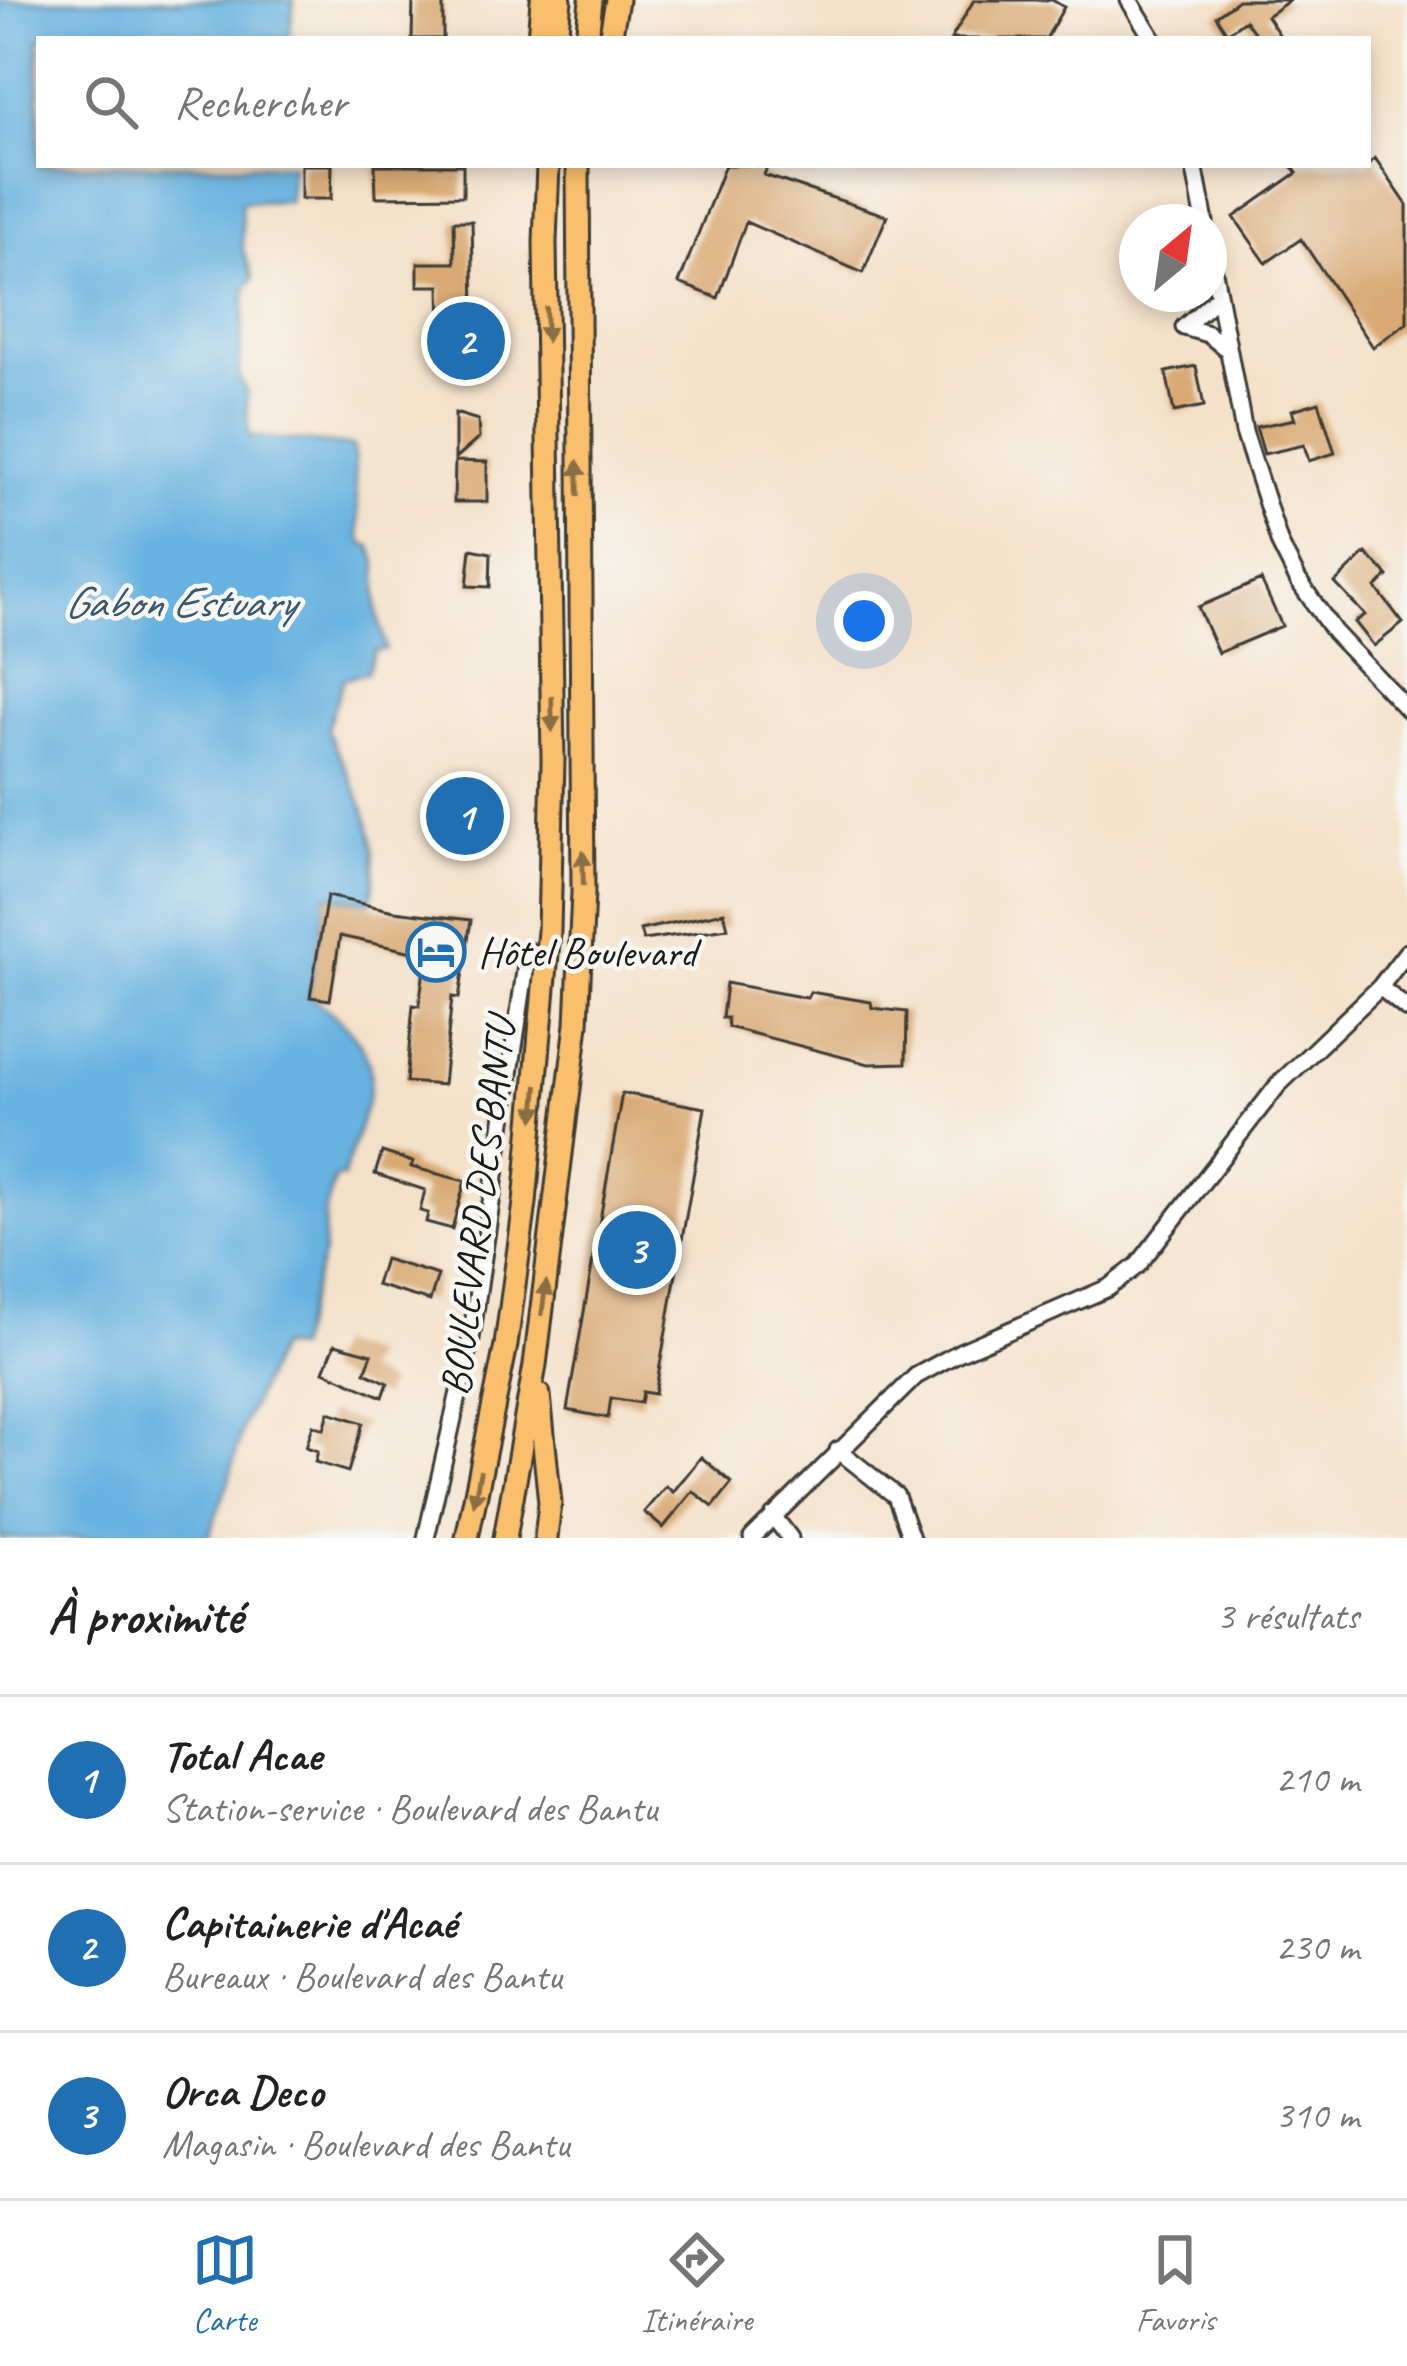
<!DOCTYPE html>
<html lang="fr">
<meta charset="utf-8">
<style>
:root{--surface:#fff;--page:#f2f2f2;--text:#222;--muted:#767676;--line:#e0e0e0;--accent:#1f6fb2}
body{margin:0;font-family:Caveat,sans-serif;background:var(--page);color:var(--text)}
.compass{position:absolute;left:1119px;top:204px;width:108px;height:108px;border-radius:50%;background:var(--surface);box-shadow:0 6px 18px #0003;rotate:29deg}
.you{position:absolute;left:864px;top:621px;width:42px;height:42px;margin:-30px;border:9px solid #fff;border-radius:50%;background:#1a73e8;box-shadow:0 0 0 18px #1a73e833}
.badge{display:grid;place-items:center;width:78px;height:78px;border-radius:50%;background:var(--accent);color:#fff;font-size:39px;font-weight:700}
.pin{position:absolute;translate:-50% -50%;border:6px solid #fff;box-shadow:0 3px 12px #0006}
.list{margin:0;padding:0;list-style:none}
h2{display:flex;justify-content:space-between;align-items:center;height:156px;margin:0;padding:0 48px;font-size:51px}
h2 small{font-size:39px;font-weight:400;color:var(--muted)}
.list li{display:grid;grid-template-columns:78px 1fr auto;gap:36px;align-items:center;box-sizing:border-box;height:168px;padding:0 48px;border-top:3px solid var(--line)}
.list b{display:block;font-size:45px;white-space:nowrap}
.list p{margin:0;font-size:39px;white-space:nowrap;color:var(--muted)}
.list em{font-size:39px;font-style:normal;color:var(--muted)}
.icon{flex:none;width:66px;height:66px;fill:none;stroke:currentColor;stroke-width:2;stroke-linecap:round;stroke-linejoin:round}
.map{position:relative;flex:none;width:1407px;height:1538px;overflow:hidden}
.search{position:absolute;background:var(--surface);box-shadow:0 6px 18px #0003;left:36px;right:36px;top:36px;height:132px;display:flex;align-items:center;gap:30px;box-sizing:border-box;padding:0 42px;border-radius:0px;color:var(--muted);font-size:45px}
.sheet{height:660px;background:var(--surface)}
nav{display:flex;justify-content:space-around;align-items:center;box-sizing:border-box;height:168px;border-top:3px solid var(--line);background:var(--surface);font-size:33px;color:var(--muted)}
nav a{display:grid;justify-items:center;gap:6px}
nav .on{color:var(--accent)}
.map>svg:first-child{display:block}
.water{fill:#67b2e0;stroke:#42677e;stroke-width:3}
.building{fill:#d9aa75}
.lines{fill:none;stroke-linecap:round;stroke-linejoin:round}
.minor-casing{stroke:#3c3a36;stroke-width:21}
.highway-casing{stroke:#3c3a36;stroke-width:27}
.minor{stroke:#fff;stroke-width:15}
.highway{stroke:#f9bf6d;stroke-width:21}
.oneway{fill:#8a6e44}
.labels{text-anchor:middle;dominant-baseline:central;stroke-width:9;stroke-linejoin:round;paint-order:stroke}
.poi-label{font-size:42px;fill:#1c1c1c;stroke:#f6f6f2;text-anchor:start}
.street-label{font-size:42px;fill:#1c1c1c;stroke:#f6f6f2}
.water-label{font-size:45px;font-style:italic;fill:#3a586a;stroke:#f6f6f2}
</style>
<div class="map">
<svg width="1407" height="1538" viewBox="0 0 1407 1538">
<rect width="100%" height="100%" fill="#f6f6f2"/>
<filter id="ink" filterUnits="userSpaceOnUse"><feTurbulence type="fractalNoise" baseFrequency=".00833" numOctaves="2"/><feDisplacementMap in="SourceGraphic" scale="24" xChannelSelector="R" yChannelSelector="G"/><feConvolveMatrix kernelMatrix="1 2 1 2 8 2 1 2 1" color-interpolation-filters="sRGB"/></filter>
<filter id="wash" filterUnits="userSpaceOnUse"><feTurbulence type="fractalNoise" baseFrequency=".004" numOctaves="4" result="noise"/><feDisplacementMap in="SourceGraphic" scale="48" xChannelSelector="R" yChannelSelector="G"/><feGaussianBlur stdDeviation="2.7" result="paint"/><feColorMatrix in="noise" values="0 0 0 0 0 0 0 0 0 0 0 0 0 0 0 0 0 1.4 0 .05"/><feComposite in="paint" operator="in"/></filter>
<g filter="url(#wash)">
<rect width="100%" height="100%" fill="#f4e1c9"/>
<!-- water -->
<path class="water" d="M0,0H294L289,39H39V165H292L289,201L241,202L243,251L254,278L246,287L239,376L246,391L249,436L353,446L360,537L363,544L371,546L377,563V611L386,649L374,651L367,672L343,680L327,729C354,790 386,831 371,902L327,896L310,996C400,1062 370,1084 343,1178L335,1177L325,1214L323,1253L295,1349L278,1347L243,1425L229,1480L208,1538H0Z"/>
<g id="blocks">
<!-- building -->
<path class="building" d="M413,0H443V39H412Z
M974,0H1052L1064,7L1046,39H951Z
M1238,0H1290L1267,16L1282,39H1259L1245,20L1227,33L1216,16Z
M1375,158L1407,205V323L1373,347L1301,239L1266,263L1234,217L1297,173L1291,165H1368Z
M301,165H332L331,199H301Z
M375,165H463V196L376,197Z
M725,165H768L764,175L887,216L863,273L746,222L718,298L679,283Z
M454,221H472L475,354L458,355V328H441L440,286H418V263H455Z
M1196,366L1204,406L1174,412L1166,372Z
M1319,402L1335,453L1309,461L1304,445L1264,454L1256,427L1295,419L1292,410Z
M455,413L478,420L479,438L455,459Z
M455,461L487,462V502H454Z
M471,549L491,553L490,587L467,586Z
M1366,553L1388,576L1376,588L1403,623L1374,646L1355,622L1365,615L1335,583Z
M1261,580L1282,626L1218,653L1198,607Z
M327,896L394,911L471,920L459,998L452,997L443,1085L406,1082L413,1005L419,1006L426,955L340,936L330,1000L310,997Z
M724,912L728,928L643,940L640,930Z
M726,983L807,998L810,992L871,1002L872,1008L907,1012L906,1063L869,1064L728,1027L727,1018H722Z
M622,1093L705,1108L655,1394L643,1392L641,1403L611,1398L608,1418L567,1410Z
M382,1152L413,1162L411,1167L465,1181L452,1229L426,1222L428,1213L420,1211L425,1190L375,1174Z
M384,1259L438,1275L430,1301L376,1285Z
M335,1344L372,1354L365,1372L388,1383L383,1397L324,1371Z
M329,1412L363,1423L348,1472L315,1462L318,1451L306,1447L313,1425L324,1429Z
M701,1457L732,1483L713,1507L693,1491L663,1528L644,1512L666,1486L673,1492Z"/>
</g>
</g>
<g filter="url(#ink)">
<use href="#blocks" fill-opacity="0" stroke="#3c3a36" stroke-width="3"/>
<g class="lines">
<!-- minor casing -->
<g class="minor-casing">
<path id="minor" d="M1129,0L1153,39
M1194,165L1205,222
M1209,245L1244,432L1280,544L1298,580L1334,632L1407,709
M1184,327L1208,334L1228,350
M1184,327L1218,297
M1380,987L1407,1009
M838,1450L896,1496L911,1538
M773,1516L790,1538
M426,1538L471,1339L528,951
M752,1538L916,1376L960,1352L1108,1288L1138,1265L1278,1085L1380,987L1407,952"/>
</g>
<!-- highway casing -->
<g class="highway-casing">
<path id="highway" d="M539,39L542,0
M556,39L560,0
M587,39L591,0
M610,39L617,0
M539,1395L550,1503L546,1538
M467,1538L506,1345L525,1203L549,931L553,760L545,242L548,165
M505,1538L535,1365L577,1024L583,892L578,165"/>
</g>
<!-- minor -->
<use href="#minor" class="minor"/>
<!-- highway -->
<use href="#highway" class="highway"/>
</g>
<!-- one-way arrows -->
<defs><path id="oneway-solid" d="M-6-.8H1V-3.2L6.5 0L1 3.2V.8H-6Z" transform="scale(3)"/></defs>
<g class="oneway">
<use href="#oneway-solid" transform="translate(546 324) rotate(89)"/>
<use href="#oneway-solid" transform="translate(578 478) rotate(-91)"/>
<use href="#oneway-solid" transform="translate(552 714) rotate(89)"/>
<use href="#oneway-solid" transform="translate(583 868) rotate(-91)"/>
<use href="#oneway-solid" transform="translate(536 1103) rotate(95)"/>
<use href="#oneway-solid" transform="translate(544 1298) rotate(-82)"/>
<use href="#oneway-solid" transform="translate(477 1488) rotate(101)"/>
</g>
</g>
<!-- icons -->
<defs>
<g id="hotel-ring" transform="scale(3)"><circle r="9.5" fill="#f6f6f2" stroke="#1f6fb2" stroke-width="1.5"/><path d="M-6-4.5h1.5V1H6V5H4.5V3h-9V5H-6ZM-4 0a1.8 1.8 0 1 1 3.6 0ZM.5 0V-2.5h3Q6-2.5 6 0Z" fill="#1f6fb2"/></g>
</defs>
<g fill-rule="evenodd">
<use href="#hotel-ring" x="436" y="952"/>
</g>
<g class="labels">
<!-- poi labels -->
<g class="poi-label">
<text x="478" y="952">Hôtel Boulevard</text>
</g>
<!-- street labels -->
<g class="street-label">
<text transform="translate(478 1207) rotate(-83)">BOULEVARD DES BANTU</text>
</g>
<!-- water labels -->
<g class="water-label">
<text x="179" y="602">Gabon Estuary</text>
</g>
</g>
</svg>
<svg class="compass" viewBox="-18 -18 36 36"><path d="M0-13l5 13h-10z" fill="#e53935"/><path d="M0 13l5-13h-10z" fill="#767676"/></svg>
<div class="you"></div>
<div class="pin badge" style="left:465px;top:816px">1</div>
<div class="pin badge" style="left:466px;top:341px">2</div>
<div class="pin badge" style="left:637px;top:1250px">3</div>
<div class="search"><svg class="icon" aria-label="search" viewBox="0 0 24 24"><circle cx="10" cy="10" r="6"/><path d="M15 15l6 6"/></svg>Rechercher</div>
</div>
<section class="sheet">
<h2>À proximité<small>3 résultats</small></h2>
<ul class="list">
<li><span class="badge">1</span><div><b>Total Acae</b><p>Station-service · Boulevard des Bantu</p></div><em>210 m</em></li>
<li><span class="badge">2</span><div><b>Capitainerie d'Acaé</b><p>Bureaux · Boulevard des Bantu</p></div><em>230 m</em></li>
<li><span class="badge">3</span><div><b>Orca Deco</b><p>Magasin · Boulevard des Bantu</p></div><em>310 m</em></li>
</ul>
</section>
<nav>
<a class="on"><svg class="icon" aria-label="map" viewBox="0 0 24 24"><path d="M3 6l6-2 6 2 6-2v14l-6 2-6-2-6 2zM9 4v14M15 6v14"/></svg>Carte</a>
<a><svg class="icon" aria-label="directions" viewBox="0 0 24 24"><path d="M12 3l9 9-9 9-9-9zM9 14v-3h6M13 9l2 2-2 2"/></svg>Itinéraire</a>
<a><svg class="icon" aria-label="saved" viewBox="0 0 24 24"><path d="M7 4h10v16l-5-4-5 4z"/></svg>Favoris</a>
</nav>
